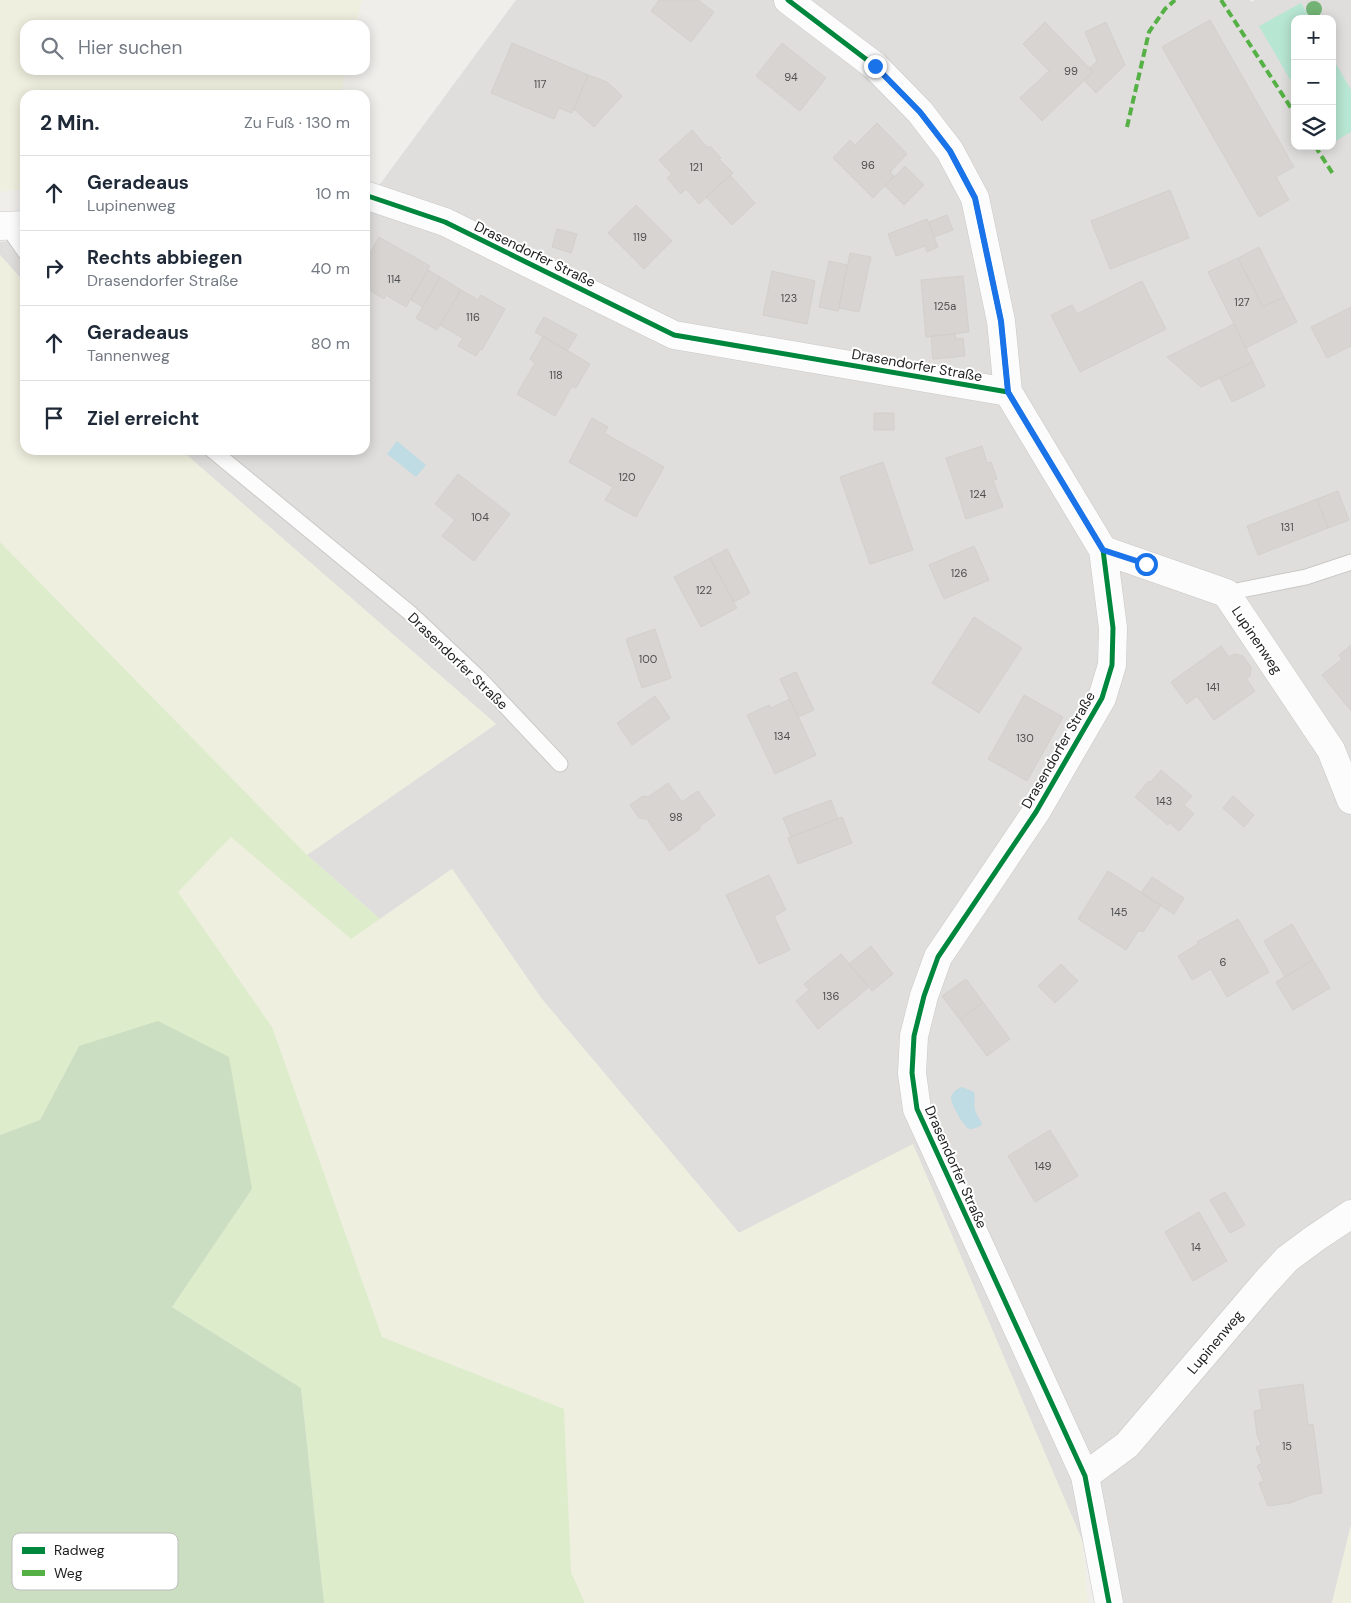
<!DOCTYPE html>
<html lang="de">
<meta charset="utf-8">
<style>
:root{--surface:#fff;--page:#f6f6f7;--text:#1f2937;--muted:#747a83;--line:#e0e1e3}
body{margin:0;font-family:"DM Sans",sans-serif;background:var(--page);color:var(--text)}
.controls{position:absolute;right:15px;top:15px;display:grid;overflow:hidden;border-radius:10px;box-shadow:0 2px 12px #0003}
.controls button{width:45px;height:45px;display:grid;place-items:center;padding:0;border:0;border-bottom:1px solid var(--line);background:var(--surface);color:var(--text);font:25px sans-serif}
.stop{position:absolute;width:15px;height:15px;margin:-11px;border:4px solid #1a73e8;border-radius:50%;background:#fff}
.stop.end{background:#1a73e8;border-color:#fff;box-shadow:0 1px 5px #0008}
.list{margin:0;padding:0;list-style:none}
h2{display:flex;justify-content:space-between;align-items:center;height:65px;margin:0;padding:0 20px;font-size:21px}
h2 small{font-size:16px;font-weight:400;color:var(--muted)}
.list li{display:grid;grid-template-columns:32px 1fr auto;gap:15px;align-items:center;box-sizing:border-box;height:75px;padding:0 20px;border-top:1px solid var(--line)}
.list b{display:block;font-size:19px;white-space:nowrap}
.list p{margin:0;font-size:16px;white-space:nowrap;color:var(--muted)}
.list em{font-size:16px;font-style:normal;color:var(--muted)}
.icon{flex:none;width:28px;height:28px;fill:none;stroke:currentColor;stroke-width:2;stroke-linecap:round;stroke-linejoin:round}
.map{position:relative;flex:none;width:1351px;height:1603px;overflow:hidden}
.search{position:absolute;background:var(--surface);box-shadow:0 2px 12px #0003;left:20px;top:20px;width:350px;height:55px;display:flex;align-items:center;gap:12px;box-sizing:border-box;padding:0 18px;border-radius:15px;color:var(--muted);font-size:19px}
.panel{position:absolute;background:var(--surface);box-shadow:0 2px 12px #0003;left:20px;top:90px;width:350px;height:365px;border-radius:15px}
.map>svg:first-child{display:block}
.residential{fill:#dfdedc;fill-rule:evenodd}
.farmland{fill:#efefdf}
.grass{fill:#ddeccb}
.forest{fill:#cbdec1}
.pitch{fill:#b7e6d2}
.water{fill:#bfdbe3}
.building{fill:#d7d4d2;stroke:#d3d0cc}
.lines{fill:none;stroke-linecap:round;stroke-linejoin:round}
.service-casing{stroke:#c9c8c7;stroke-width:17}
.minor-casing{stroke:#c9c8c7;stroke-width:29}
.service{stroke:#fdfcfc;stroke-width:15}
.minor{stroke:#fdfcfc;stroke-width:28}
.quiet{stroke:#55b145;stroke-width:4;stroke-dasharray:8 4;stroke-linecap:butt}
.cycleway-casing{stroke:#fff;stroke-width:8}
.cycleway{stroke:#00873e;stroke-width:5}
.tree{fill:#73b476}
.route{stroke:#1a73e8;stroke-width:6}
.labels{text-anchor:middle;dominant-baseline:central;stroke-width:4;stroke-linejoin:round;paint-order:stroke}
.number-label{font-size:11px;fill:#4f4e4e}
.street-label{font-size:14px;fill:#222;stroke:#fff}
.key{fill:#fff;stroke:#bdbdbd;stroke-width:1}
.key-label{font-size:14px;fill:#222}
</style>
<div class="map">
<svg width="1351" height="1603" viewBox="0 0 1351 1603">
<rect width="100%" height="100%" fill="#f0eeeb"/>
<!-- residential -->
<path class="residential" d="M516,0H1250L1251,2L1255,0H1351V1525L1332,1603H1109L913,1145L739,1233L541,998L452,869L380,919L307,855L496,724L181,450H365V200L369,199ZM1295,19H1332V146H1295Z
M25,239V283L0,255V242Z"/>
<!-- farmland -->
<path class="farmland" d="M0,0H362L356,25H25V70H346L341,95H25V189L0,192Z
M0,255L25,283V450H181L496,724L307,855L0,542Z
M231,836L351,939L452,869L541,998L739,1233L913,1144L1082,1540L1088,1603H585L571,1572L564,1409L382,1337L272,1027L178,892Z
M1351,1525V1603H1332Z"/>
<!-- grass -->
<path class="grass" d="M0,542L307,855L380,919L351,939L231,837L178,892L272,1027L382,1337L564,1409L571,1572L585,1603H324L301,1388L172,1307L252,1189L79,1046L40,1120L0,1135Z"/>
<!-- forest -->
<path class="forest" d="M158,1021L229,1057L252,1189L172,1307L301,1388L324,1603H0V1135L40,1120L79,1046Z"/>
<!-- pitch -->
<path class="pitch" d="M1301,3L1310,19H1295V88L1259,26Z
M1332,57L1351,90V132L1332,143Z"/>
<!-- water -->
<path class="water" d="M397,441L426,465L416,477L387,454Z
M962,1087L974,1092C976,1098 973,1103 975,1109C976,1116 981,1119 982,1125C978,1127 974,1129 970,1129C964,1128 951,1104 951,1098C952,1092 957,1089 962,1087Z"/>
<!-- building -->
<path class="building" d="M659,0H698L714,12L691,42L651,11Z
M1210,20L1294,167L1276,177L1289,200L1259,217L1162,47Z
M1045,22L1093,72L1042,121L1020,98L1049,71L1023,44Z
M1106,22L1125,65L1096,93L1084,80L1093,72L1090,68L1097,61L1085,32Z
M512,43L588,75L572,113L559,108L554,119L491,93Z
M782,43L826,78L800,111L756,76Z
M588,75L607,82L622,96L594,127L574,109Z
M877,123L907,154L890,172L894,176L873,198L833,158L850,140L855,145Z
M692,130L708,148L710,146L721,158L719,159L733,173L699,204L686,189L681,194L667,178L672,174L659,160Z
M905,166L924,185L904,205L885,186Z
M730,175L755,203L732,225L706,197Z
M1170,190L1189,238L1110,269L1091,221Z
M636,205L672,241L644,269L608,233Z
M947,215L953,230L934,237L929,222Z
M927,219L938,247L927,252L925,246L896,256L888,234Z
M557,229L577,234L571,253L552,247Z
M379,237L430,266L406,307L386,295L384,299L365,287V262Z
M1259,247L1284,297L1263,307L1238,258Z
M850,253L871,257L859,312L839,308Z
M1238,258L1263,307L1284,297L1297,322L1246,348L1208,272Z
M829,261L847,265L838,311L819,307Z
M428,270L440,277L423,307L411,300Z
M772,271L815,281L807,324L763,315Z
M963,276L969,332L926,337L921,280Z
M440,277L461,290L437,330L416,318Z
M1142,281L1166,329L1080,372L1051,315L1072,305L1077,314Z
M461,290L478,300L481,295L505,309L482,350L480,349L476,356L458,346L463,338L440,325Z
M1351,307V346L1327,358L1311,327Z
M544,317L577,335L567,351L535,332Z
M1234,324L1253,362L1201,387L1167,357Z
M955,334L956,339L963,338L965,356L933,359L931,336Z
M543,336L590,364L576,388L572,386L555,416L517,394L535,363L530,359Z
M1253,362L1265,386L1232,402L1220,378Z
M874,413H894V430H874Z
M592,418L608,427L604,433L664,467L636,517L605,500L613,487L569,462Z
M982,446L987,463L991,462L997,479L993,480L1003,507L966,519L946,458Z
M883,462L913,550L870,564L840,477Z
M458,474L510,514L474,561L442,536L455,520L435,504Z
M1338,491L1349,520L1328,528L1317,499Z
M1317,499L1328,528L1258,555L1247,526Z
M974,546L989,580L944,599L929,565Z
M727,549L750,593L734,602L710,558Z
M710,558L737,608L701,627L674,577Z
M974,617L1022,648L979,713L932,683Z
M655,629L671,678L642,688L626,639Z
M1351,645V711L1322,675L1342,659L1339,655Z
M1221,646L1229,657L1234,654L1243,656L1251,667L1250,676L1246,678L1255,691L1214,720L1197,696L1187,704L1171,682Z
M796,672L814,710L798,717L780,679Z
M1024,695L1063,717L1027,781L988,759Z
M655,696L670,718L632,745L617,723Z
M790,699L816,755L775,774L747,715L769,705L771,708Z
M1161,770L1192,796L1184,805L1194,814L1179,831L1170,823L1168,825L1135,797L1149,781L1151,782Z
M668,783L682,802L698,791L715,815L699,827L700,829L669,851L647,819L639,818L630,805L643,796L648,797Z
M1233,796L1254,815L1244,827L1223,808Z
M831,800L838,819L791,837L783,818Z
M842,817L852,843L798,864L788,838Z
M1108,871L1161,905L1143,932L1139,930L1126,950L1078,919Z
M769,875L786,910L774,916L790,950L759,964L726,895Z
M1152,877L1184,898L1174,914L1141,893Z
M1238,919L1269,972L1227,997L1211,969L1192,980L1178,956L1198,944L1197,942Z
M1292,924L1313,960L1285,977L1264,941Z
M871,946L893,974L872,991L849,964Z
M841,954L869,987L818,1029L796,1001L809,990L804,984Z
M1313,960L1330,988L1293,1010L1276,982Z
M1061,964L1078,981L1055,1003L1038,986Z
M966,979L983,1002L960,1020L942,996Z
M983,1002L1010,1039L987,1056L960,1020Z
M1050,1130L1078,1176L1035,1202L1008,1156Z
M1225,1192L1245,1225L1230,1233L1210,1200Z
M1199,1212L1227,1261L1193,1281L1165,1232Z
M1303,1384L1308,1425L1313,1424L1322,1493L1313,1494L1290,1503L1268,1506L1259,1483L1264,1481L1257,1466L1262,1463L1256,1447L1261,1445L1257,1434L1254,1411L1262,1410L1259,1390Z"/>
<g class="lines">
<!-- service casing -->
<g class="service-casing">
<path id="service" d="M7,226L25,252
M212,450L410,613L481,680L560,764
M1226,593L1306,577L1351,562"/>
</g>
<!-- minor casing -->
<g class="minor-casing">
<path id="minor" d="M788,0L875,66L920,112L950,151L975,198L1001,321L1008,392L1103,550L1113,628L1112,665L1102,698L1036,812L938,957L924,996L914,1036L912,1073L917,1109L1085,1476L1109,1603
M365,195L445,222L674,335L1008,392
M0,226L25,225
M1103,550L1226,593L1331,750L1351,800
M1085,1476L1127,1445L1265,1283L1287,1259L1314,1239L1351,1214"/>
</g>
<!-- service -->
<use href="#service" class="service"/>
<!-- minor -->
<use href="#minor" class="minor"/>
<!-- quiet -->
<path class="quiet" d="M1221,0L1295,114
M1127,127L1149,32L1165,9L1175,0
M1315,146L1333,174"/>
<!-- cycleway casing -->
<g class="cycleway-casing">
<path id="cycleway" d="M788,0L875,66L920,112L950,151L975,198L1001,321L1008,392L1103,550L1113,628L1112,665L1102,698L1036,812L938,957L924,996L914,1036L912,1073L917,1109L1085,1476L1109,1603
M365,195L445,222L674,335L1008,392"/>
</g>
<!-- cycleway -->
<use href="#cycleway" class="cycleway"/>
</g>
<!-- trees -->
<circle class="tree" cx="1314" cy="9" r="8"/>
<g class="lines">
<!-- route -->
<path class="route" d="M875,66L920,112L950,151L975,198L1001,321L1008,392L1103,550L1146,564"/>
</g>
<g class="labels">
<!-- number labels -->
<g class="number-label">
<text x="1071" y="71">99</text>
<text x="791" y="77">94</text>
<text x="540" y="84">117</text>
<text x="868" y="165">96</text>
<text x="696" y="167">121</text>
<text x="640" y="237">119</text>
<text x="394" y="279">114</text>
<text x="789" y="298">123</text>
<text x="1242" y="302">127</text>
<text x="945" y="306">125a</text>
<text x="473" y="317">116</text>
<text x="556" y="375">118</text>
<text x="627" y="477">120</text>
<text x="978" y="494">124</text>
<text x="480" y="517">104</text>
<text x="1287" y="527">131</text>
<text x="959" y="573">126</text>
<text x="704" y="590">122</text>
<text x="648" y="659">100</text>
<text x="1213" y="687">141</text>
<text x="782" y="736">134</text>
<text x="1025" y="738">130</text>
<text x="1164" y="801">143</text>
<text x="676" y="817">98</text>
<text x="1119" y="912">145</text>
<text x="1223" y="962">6</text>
<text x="831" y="996">136</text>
<text x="1043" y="1166">149</text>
<text x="1196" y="1247">14</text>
<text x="1287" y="1446">15</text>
</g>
<!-- street labels -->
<g class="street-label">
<text transform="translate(535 254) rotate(26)">Drasendorfer Straße</text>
<text transform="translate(917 365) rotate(10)">Drasendorfer Straße</text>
<text transform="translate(1257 640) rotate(56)">Lupinenweg</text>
<text transform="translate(458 661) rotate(44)">Drasendorfer Straße</text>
<text transform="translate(1058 750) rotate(-60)">Drasendorfer Straße</text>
<text transform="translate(956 1167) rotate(66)">Drasendorfer Straße</text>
<text transform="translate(1215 1342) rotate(-50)">Lupinenweg</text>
</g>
</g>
<!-- legend -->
<rect x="12" y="1533" width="166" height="57" rx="8" class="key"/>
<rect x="22" y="1547" width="23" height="7" fill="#00873e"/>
<rect x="22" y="1570" width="23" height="6" fill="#55b145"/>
<g class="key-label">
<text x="54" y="1555">Radweg</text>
<text x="54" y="1578">Weg</text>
</g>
</svg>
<div class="controls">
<button>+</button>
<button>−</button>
<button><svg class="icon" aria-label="layers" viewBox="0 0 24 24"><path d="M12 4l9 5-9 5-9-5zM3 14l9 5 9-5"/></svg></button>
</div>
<div class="stop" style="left:1146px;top:564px"></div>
<div class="stop end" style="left:875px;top:66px"></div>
<div class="search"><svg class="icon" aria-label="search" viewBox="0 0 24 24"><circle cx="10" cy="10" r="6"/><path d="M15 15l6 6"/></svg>Hier suchen</div>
<section class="panel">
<h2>2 Min.<small>Zu Fuß · 130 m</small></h2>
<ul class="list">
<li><svg class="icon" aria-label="ahead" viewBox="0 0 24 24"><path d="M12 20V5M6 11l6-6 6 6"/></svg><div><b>Geradeaus</b><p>Lupinenweg</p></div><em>10 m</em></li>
<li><svg class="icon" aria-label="right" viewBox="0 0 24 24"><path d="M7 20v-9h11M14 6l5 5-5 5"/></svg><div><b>Rechts abbiegen</b><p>Drasendorfer Straße</p></div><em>40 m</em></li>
<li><svg class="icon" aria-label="ahead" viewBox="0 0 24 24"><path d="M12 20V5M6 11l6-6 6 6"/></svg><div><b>Geradeaus</b><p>Tannenweg</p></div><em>80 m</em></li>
<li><svg class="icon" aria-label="arrive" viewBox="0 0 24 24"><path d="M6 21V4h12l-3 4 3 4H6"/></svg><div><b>Ziel erreicht</b></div></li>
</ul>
</section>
</div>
